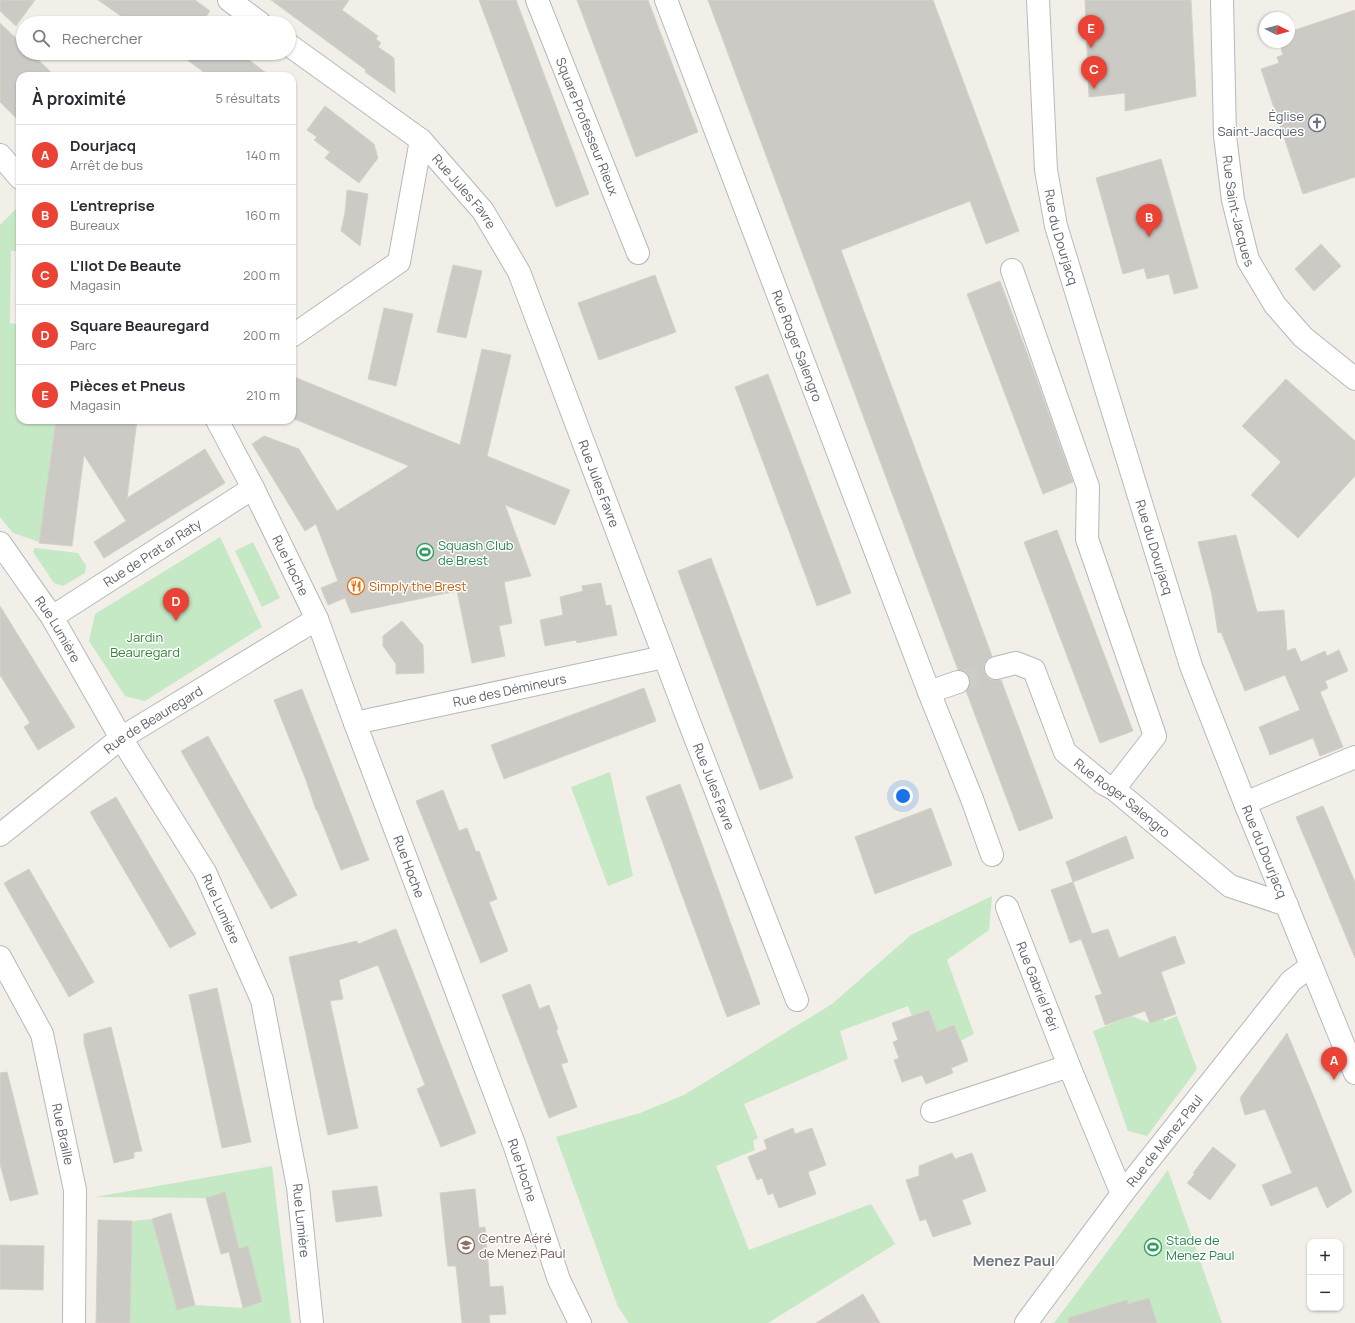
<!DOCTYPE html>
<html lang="fr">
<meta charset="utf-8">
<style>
:root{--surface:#fff;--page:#f7f7f7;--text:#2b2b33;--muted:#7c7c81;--line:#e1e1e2;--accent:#ea4335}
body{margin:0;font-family:Manrope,sans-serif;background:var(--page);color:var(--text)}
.controls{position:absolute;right:12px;bottom:12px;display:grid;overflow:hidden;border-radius:8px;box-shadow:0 1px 3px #0004}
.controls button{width:36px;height:36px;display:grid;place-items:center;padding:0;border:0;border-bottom:1px solid var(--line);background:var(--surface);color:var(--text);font:20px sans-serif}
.compass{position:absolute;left:1259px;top:12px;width:36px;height:36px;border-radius:50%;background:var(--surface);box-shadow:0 1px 3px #0004;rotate:95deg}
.you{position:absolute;left:903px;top:796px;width:14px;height:14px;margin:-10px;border:3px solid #fff;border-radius:50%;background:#1a73e8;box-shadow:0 0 0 6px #1a73e833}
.badge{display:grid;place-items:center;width:26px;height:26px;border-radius:50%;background:var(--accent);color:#fff;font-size:13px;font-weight:700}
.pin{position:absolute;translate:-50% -33px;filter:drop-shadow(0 1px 2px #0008)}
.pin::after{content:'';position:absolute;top:21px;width:14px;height:12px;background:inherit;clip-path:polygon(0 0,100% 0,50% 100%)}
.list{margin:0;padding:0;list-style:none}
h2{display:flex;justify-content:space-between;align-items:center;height:52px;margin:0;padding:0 16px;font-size:17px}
h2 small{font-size:13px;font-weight:400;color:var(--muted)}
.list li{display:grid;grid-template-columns:26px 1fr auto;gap:12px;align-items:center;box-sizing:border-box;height:60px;padding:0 16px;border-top:1px solid var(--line)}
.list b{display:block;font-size:15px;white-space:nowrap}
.list p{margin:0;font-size:13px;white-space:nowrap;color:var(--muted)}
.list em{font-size:13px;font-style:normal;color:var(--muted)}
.icon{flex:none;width:22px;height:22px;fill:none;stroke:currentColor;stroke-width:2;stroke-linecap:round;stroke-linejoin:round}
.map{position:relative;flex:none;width:1355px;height:1323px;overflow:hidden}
.search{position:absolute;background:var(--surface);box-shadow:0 1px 3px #0004;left:16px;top:16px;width:280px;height:44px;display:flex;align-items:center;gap:10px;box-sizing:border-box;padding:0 14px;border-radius:22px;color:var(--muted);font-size:15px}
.panel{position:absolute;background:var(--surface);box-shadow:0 1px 3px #0004;left:16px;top:72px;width:280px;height:352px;border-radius:12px}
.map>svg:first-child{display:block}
.green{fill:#c5e8c5}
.building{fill:#cccac5;stroke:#d6d1c6}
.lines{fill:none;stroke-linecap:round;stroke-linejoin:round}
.minor-tunnel{stroke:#ccccc8;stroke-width:22;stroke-dasharray:22 11;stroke-linecap:butt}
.minor-casing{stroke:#b5b8bc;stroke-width:24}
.secondary-casing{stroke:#b6babf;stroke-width:24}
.minor{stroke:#fff;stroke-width:22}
.secondary{stroke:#fff;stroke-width:22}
.labels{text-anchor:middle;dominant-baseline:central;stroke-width:3;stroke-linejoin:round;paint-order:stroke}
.worship-label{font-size:13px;fill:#5b616d;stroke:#fff;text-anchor:end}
.street-label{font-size:13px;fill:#5f6368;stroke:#fff}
.leisure-label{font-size:13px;fill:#27864d;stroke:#fff;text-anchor:start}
.food-label{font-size:13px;fill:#c56008;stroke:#fff;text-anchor:start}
.park-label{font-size:13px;fill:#348238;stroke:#fff}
.education-label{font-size:13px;fill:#785e54;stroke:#fff;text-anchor:start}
.quarter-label{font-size:15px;font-weight:bold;fill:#70757a;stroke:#fff}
</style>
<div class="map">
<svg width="1355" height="1323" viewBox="0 0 1355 1323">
<rect width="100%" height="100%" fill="#f1efe8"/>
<!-- green -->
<path class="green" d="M20,205V251H11L10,323L20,325V420H56L39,542L13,533L0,517V225Z
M220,537L262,627L145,701L125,696L89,641L95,614Z
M253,542L280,598L262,607L235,551Z
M35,548L78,553L86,566L85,573L63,586L54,583L33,552Z
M610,772L633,876L608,886L571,787Z
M992,896L989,930L947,960L974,1034L960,1041L954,1025L937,1032L929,1010L912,1016L908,1006L840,1031L848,1059L744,1104L758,1138L753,1141L755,1150L716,1166L749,1250L871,1204L895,1244L768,1323H629L618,1307L556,1137L640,1113L684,1095L832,1004L911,935Z
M1131,1016L1150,1023L1163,1018L1165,1021L1177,1016L1197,1069L1147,1136L1128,1131L1093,1031Z
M272,1166L291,1323H130L132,1221L152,1219L177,1310L195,1305L243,1308L262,1303L248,1247L239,1249L224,1193L206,1198L95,1197Z
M1168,1170L1222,1323H1054Z"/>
<!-- building -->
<path class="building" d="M0,0H35L16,26L0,11Z
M98,0H195L210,11L201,23H131Z
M271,0H349L342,10L378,36L376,39L381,43L378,47L394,58L395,93L365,72L366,70Z
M479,0H516L589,194L556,207Z
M577,0H648L698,132L636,157Z
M708,0H933L1019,231L986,244L970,201L841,250L992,656L987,659L984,664V671L987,677L992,680H1001L1053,818L1019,831L966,691L970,685V678L966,672L958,670Z
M1085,0H1191L1196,96L1125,111V93L1089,97Z
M1355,10V177L1303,194L1261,69L1279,63L1277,57L1283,55L1279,42H1289V32Z
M0,23L23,45V53H31L55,76H20V122L0,102Z
M178,53H240L270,76H209Z
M325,106L374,144L378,158L359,183L325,158L330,152L314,140L317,137L307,130Z
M1161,159L1198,288L1174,294L1169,274L1147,279L1144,268L1123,274L1096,178Z
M347,190L368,194L360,246L341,231L345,213Z
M1321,244L1341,266L1314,291L1295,269Z
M453,265L482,271L466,338L437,332Z
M655,275L676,332L599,360L578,303Z
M1000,281L1034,372L1073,482L1043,494L967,294Z
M384,308L413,314L396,386L368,379Z
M482,349L511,355L487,456L570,490L555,525L505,505L531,576L504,582L512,623L499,626L505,656L472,663L457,591L351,613L345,598L328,605L321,588L338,581L316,524L305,531L252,444L264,436L299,449L337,511L409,466L292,418V376L460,445Z
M768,374L851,593L817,606L735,387Z
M1286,379L1355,441V476L1298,538L1251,495L1281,462L1242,426Z
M56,420H137L127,498L205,449L225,483L104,558L94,542L126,521L84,455L72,546L39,543Z
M1057,530L1133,731L1100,743L1024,542Z
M1236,535L1257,612L1284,610L1287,651L1295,648L1301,662L1325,651L1327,656L1339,650L1348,671L1325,681L1328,688L1320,692L1343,747L1320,756L1313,738L1270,755L1259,727L1300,710L1285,675L1245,691L1221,632L1218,633L1212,595L1198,542Z
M711,558L793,778L760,790L678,571Z
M601,583L606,606L611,605L617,635L577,643L576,640L545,646L540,620L563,615L560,597L583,591L582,586Z
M0,606L75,727L38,750L24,727L30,723L0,675Z
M402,621L423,645L424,673L396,674V664L383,646V636Z
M644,688L656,721L504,779L491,745Z
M302,689L369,860L341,870L317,810H316L306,780L274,700Z
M208,736L297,895L271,909L181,751Z
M680,784L760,1004L727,1017L646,797Z
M443,790L459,831L467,828L476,852L479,851L497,899L489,902L508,951L481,963L416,801Z
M116,797L196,934L170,948L90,812Z
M1323,806L1355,882V958L1296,817Z
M931,808L952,865L875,894L855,837Z
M1126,836L1134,858L1073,882L1066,862Z
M29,869L94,982L69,997L4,883Z
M1073,882L1092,934L1108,929L1119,958L1175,936L1185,963L1161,972L1176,1014L1150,1023L1145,1011L1105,1025L1095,996L1102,994L1081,939L1070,943L1051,890Z
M396,929L476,1133L441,1147L417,1089L425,1085L378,965L339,980L343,999L330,1001L358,1128L328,1135L289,957L357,941L358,944Z
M530,984L539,1009L549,1005L558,1029L556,1030L568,1062L561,1064L577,1107L549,1118L502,995Z
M217,988L251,1142L222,1148L189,995Z
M929,1010L937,1032L954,1025L960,1041H961L968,1061L951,1068L953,1073L926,1084L922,1075L902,1082L894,1060L899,1058L893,1042L898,1040L892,1023Z
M111,1027L142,1151L134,1152V1158L114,1163L84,1043V1034Z
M1287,1033L1313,1095L1352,1192L1327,1208L1317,1186L1271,1206L1262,1185L1292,1173L1265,1109L1245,1115L1240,1098Z
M7,1072L38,1194L10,1201L0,1164V1073Z
M793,1128L795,1134L812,1128L826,1165L808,1172L816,1194L779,1208L773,1193L768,1195L762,1178L757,1180L748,1157L767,1149L764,1140Z
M1213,1147L1236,1165L1210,1200L1187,1183L1195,1174L1193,1173Z
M952,1153L955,1159L972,1153L986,1191L962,1200L971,1224L933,1237L926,1219L920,1221L906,1180L919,1176V1166Z
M377,1186L382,1216L336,1222L332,1191Z
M475,1189L479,1228L485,1227L490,1287L503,1286L506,1314L489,1315L490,1323H462L456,1266H448L440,1193Z
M225,1192L239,1249L248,1246L262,1302L243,1308L229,1252L221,1254L206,1198Z
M171,1213L195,1305L177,1310L152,1219Z
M98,1220L132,1221L130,1323H96Z
M0,1245L44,1246L43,1290L0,1289Z
M863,1294L880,1323H816Z
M1149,1298L1157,1323H1069L1068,1318L1127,1300L1128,1304Z"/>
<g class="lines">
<!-- minor-tunnel -->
<path class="minor-tunnel" d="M958,682L996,668"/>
<!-- minor casing -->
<g class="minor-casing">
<g id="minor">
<path d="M229,0L260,23"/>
<path id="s1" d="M537,0L638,253"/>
<path id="s2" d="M666,0L929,692L972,799L992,855"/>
<path id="s3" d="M1222,0L1225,136L1233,200L1248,260L1275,305L1303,337L1355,379"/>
<path id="s4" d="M289,45L421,140L483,211L519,272L686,714L797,1000"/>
<path d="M0,155L20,178"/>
<path d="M1012,270L1088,487L1087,539L1155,736L1114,789"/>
<path d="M292,336L399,262L421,140"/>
<path id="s5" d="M217,420L253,488L317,619L355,723L514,1144L559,1280L580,1323"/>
<path id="s6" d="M0,543L52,617L121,738L205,872L262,1000L298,1187L312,1323"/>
<path id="s7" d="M52,617L253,488"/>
<path id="s8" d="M996,668L1016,663L1034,670L1065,752L1104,784L1114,789L1230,886L1287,905"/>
<path d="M929,692L958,682"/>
<path id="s9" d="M355,723L664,657"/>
<path d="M1245,803L1355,757"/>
<path id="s10" d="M0,835L121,738L317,619"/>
<path id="s11" d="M1007,907L1069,1066L1122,1194"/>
<path id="s12" d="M0,957L42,1034L75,1190L74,1323"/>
<path d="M932,1111L1069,1066"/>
<path id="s13" d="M1026,1323L1122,1194L1284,990L1291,981L1311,966"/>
</g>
</g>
<!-- secondary casing -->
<g class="secondary-casing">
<g id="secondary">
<path id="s14" d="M1038,0L1046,170L1056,226L1191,666L1245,803L1355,1073"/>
</g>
</g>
<!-- minor -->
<use href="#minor" class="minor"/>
<!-- secondary -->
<use href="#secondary" class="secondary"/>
</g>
<!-- icons -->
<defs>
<g id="church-ring" transform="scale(0.9)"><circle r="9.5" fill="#fff" stroke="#6b7280" stroke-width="1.5"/><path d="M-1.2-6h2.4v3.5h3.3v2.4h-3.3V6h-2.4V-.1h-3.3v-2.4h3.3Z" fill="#6b7280"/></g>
<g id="stadium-ring" transform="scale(0.9)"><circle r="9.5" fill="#fff" stroke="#2e9e5b" stroke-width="1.5"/><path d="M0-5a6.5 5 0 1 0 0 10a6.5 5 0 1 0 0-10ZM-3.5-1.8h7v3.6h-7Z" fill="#2e9e5b"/></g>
<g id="restaurant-ring" transform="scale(0.9)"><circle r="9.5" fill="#fff" stroke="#e8710a" stroke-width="1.5"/><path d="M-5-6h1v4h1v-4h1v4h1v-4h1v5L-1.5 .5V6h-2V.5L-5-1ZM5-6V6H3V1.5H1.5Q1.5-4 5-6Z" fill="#e8710a"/></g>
<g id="school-ring" transform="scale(0.9)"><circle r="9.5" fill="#fff" stroke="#8d6e63" stroke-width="1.5"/><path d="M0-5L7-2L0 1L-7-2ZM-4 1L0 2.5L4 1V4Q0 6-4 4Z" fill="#8d6e63"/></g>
</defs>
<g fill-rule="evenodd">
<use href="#church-ring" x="1317" y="123"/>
<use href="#stadium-ring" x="425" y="552"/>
<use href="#restaurant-ring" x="356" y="586"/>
<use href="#school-ring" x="466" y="1245"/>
<use href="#stadium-ring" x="1153" y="1247"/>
</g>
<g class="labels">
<!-- worship labels -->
<g class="worship-label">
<text x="1304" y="116">Église<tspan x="1304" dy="15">Saint-Jacques</tspan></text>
</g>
<!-- street labels -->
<g class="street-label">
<text stroke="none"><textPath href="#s1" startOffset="136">Square Professeur Rieux</textPath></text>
<text stroke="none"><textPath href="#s4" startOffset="230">Rue Jules Favre</textPath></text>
<text stroke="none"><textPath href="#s3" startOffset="212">Rue Saint-Jacques</textPath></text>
<text stroke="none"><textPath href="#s14" startOffset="239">Rue du Dourjacq</textPath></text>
<text stroke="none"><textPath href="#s2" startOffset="370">Rue Roger Salengro</textPath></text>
<text stroke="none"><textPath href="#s4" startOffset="554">Rue Jules Favre</textPath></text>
<text stroke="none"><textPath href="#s14" startOffset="563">Rue du Dourjacq</textPath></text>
<text stroke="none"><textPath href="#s7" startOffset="119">Rue de Prat ar Raty</textPath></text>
<text stroke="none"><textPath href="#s5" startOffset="163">Rue Hoche</textPath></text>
<text stroke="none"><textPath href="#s6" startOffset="104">Rue Lumière</textPath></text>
<text stroke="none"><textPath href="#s9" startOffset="158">Rue des Démineurs</textPath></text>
<text stroke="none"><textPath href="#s10" startOffset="192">Rue de Beauregard</textPath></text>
<text stroke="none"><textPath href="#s4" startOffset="878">Rue Jules Favre</textPath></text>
<text stroke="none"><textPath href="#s8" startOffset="201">Rue Roger Salengro</textPath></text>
<text stroke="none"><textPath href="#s14" startOffset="887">Rue du Dourjacq</textPath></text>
<text stroke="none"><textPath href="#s5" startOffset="487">Rue Hoche</textPath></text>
<text stroke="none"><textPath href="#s6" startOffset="428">Rue Lumière</textPath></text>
<text stroke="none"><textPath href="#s11" startOffset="85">Rue Gabriel Péri</textPath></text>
<text stroke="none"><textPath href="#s12" startOffset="190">Rue Braille</textPath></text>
<text stroke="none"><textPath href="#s13" startOffset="229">Rue de Menez Paul</textPath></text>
<text stroke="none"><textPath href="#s5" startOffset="811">Rue Hoche</textPath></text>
<text stroke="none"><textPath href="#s6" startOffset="752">Rue Lumière</textPath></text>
</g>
<!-- leisure labels -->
<g class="leisure-label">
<text x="438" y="545">Squash Club<tspan x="438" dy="15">de Brest</tspan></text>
<text x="1166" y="1240">Stade de<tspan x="1166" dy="15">Menez Paul</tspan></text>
</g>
<!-- food labels -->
<g class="food-label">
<text x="369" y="586">Simply the Brest</text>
</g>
<!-- park labels -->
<g class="park-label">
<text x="145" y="637">Jardin<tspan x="145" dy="15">Beauregard</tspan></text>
</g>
<!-- education labels -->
<g class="education-label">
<text x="479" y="1238">Centre Aéré<tspan x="479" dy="15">de Menez Paul</tspan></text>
</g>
<!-- quarter labels -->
<g class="quarter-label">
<text x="1014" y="1260">Menez Paul</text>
</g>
</g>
</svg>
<div class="controls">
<button>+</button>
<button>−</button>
</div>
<svg class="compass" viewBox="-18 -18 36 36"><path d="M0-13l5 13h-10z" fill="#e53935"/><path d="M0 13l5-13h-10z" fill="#7c7c81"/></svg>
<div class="you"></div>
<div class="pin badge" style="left:1334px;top:1080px">A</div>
<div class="pin badge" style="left:1149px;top:237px">B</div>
<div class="pin badge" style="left:1094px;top:89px">C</div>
<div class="pin badge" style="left:176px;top:621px">D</div>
<div class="pin badge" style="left:1091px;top:48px">E</div>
<div class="search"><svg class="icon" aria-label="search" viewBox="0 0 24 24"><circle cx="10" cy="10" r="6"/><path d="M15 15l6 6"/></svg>Rechercher</div>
<section class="panel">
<h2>À proximité<small>5 résultats</small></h2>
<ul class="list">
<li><span class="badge">A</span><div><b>Dourjacq</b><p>Arrêt de bus</p></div><em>140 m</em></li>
<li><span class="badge">B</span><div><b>L'entreprise</b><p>Bureaux</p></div><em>160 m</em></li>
<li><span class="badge">C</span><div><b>L'Ilot De Beaute</b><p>Magasin</p></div><em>200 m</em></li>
<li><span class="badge">D</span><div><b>Square Beauregard</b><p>Parc</p></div><em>200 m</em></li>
<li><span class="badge">E</span><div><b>Pièces et Pneus</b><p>Magasin</p></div><em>210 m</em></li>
</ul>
</section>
</div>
